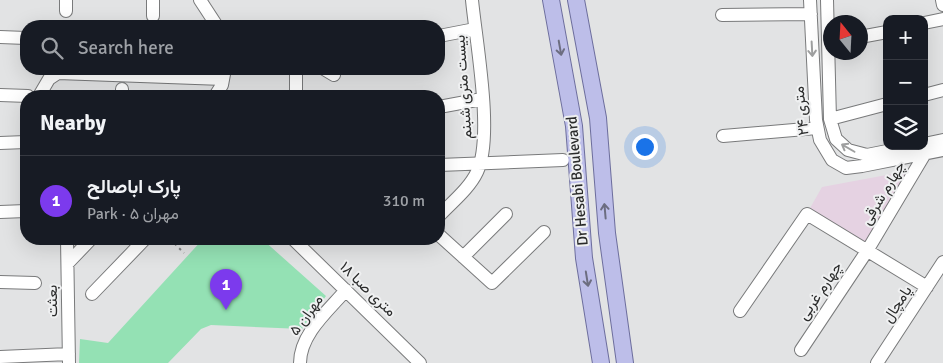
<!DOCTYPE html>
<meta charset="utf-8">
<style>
:root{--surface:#171b24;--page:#242831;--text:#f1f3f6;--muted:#9ea1a6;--line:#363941;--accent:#7c3aed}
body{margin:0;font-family:Signika,Vazirmatn,sans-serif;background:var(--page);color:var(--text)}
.controls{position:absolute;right:15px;top:15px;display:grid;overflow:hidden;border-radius:10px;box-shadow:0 5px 20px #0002}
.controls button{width:45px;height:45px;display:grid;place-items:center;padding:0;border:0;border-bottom:1px solid var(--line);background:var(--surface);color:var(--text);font:25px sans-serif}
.compass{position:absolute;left:823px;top:15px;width:45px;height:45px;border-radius:50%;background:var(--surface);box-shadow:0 5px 20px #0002;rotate:342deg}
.you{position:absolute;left:644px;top:146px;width:18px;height:18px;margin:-12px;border:4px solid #fff;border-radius:50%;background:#1a73e8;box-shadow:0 0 0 8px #1a73e833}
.badge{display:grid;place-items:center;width:32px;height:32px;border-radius:50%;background:var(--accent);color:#fff;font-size:16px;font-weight:700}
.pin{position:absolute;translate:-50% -41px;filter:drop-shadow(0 1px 2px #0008)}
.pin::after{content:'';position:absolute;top:26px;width:18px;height:15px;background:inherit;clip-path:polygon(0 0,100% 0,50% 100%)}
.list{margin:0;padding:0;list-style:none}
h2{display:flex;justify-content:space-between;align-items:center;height:65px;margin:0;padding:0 20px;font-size:21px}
h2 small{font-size:16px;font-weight:400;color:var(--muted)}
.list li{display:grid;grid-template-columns:32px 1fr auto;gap:15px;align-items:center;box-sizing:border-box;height:90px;padding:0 20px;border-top:1px solid var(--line)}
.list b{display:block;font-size:19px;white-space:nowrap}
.list p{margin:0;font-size:16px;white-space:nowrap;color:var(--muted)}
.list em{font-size:16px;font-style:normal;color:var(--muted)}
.icon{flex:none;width:28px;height:28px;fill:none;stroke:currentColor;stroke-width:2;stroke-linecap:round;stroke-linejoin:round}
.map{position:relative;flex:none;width:943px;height:363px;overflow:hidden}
.search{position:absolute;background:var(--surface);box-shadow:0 5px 20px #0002;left:20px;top:20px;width:425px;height:55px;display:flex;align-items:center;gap:12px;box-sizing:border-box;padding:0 18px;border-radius:20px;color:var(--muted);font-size:19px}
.panel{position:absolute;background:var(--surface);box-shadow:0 5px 20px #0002;left:20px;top:90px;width:425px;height:155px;border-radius:20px}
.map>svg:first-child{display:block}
.education{fill:#e5d2e2}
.green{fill:#94e1b4}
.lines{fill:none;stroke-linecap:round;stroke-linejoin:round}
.minor-casing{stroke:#797a7b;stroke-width:14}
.major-casing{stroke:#6d6e9d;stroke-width:18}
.path{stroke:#818283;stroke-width:2;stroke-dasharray:2.5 4;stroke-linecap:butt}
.minor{stroke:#fff;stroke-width:12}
.major{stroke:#bdbee9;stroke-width:16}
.oneway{stroke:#6c6d80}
.oneway2{stroke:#9fa0a0}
.labels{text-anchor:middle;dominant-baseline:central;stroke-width:4;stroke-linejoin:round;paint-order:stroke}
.street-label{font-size:15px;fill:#2a2b2b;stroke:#eff0f1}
</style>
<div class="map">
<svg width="943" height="363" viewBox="0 0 943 363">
<rect width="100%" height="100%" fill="#e2e3e4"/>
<!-- education -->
<path class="education" d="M908,171L866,244L809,210L822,187Z"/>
<!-- green -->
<path class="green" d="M203,239H262L326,296L302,329L211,325L201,329L168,363H79L80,339L108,343Z"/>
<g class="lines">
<!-- minor casing -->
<g class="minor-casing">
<path id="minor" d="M200,0L217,26
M810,0L816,120L820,140L832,160L846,168L862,166L943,150
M827,0L830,119L836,139L848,150L867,155L912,146
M942,0L943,5
M66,11V0
M722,15L811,14
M153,16V0
M924,23L943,19
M439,36L475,29
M0,37L26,38
M860,37L887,32
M324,69L334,75
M296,75V96
M0,95L28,96
M924,95L943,90
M39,96L49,79L58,73L223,79
M122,96V89
M215,96L222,85L225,69
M439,107L482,99
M830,119L887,104
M723,136L817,128
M0,143L26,142
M924,144L943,140
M439,165L563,160
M0,212L26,211
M439,216C451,203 469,189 477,172C494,137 476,42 472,0
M439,235L492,283L544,232
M67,239L69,363
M293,239L420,363
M463,257L506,214
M68,263L91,239
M0,282L35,283
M92,294L145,239
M740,311L807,214L927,287
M801,350L867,251L926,152
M0,357L69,354
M300,363C300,334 329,310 346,290
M877,363L943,262"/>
</g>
<!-- major casing -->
<g class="major-casing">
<path id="major" d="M551,0L574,126L584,258L601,363
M576,0L598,118L607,233L625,363"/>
</g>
<!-- path -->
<path class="path" d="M170,239L184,253"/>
<!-- minor -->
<use href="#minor" class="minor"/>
<!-- major -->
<use href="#major" class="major"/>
</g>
<!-- one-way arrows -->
<defs><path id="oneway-shaft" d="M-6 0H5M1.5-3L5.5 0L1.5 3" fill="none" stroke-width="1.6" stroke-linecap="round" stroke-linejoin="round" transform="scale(1.25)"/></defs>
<g class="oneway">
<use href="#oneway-shaft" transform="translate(560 48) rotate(80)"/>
<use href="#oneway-shaft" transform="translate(605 211) rotate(-95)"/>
<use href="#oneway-shaft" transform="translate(587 279) rotate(81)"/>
</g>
<g class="oneway2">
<use href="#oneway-shaft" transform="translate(812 49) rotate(87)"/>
<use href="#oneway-shaft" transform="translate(848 148) rotate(-150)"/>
</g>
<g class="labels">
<!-- street labels -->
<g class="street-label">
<text transform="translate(463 87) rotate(-94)">بیست متری شبنم</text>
<text transform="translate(801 111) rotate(-96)">۲۴ متری</text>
<text transform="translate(577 181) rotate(-95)">Dr Hesabi Boulevard</text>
<text transform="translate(883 193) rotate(-59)">چهارم شرقی</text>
<text transform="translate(368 289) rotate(44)">متری صبا ۱۸</text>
<text transform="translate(820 291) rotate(-56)">چهارم غربی</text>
<text transform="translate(52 301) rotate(-91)">بعثت</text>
<text transform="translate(897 304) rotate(-57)">پامچال</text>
<text transform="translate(306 315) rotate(-54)">مهران ۵</text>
</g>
</g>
</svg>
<div class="controls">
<button>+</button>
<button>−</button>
<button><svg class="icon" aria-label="layers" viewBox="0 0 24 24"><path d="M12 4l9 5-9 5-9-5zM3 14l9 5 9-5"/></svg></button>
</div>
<svg class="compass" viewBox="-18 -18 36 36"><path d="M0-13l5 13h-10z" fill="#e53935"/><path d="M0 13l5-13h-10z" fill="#9ea1a6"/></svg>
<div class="you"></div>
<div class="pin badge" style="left:226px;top:310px">1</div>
<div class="search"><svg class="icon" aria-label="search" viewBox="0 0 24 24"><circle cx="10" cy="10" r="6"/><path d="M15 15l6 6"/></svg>Search here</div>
<section class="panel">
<h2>Nearby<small></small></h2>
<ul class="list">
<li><span class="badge">1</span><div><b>پارک اباصالح</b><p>Park · مهران ۵</p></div><em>310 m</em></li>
</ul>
</section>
</div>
